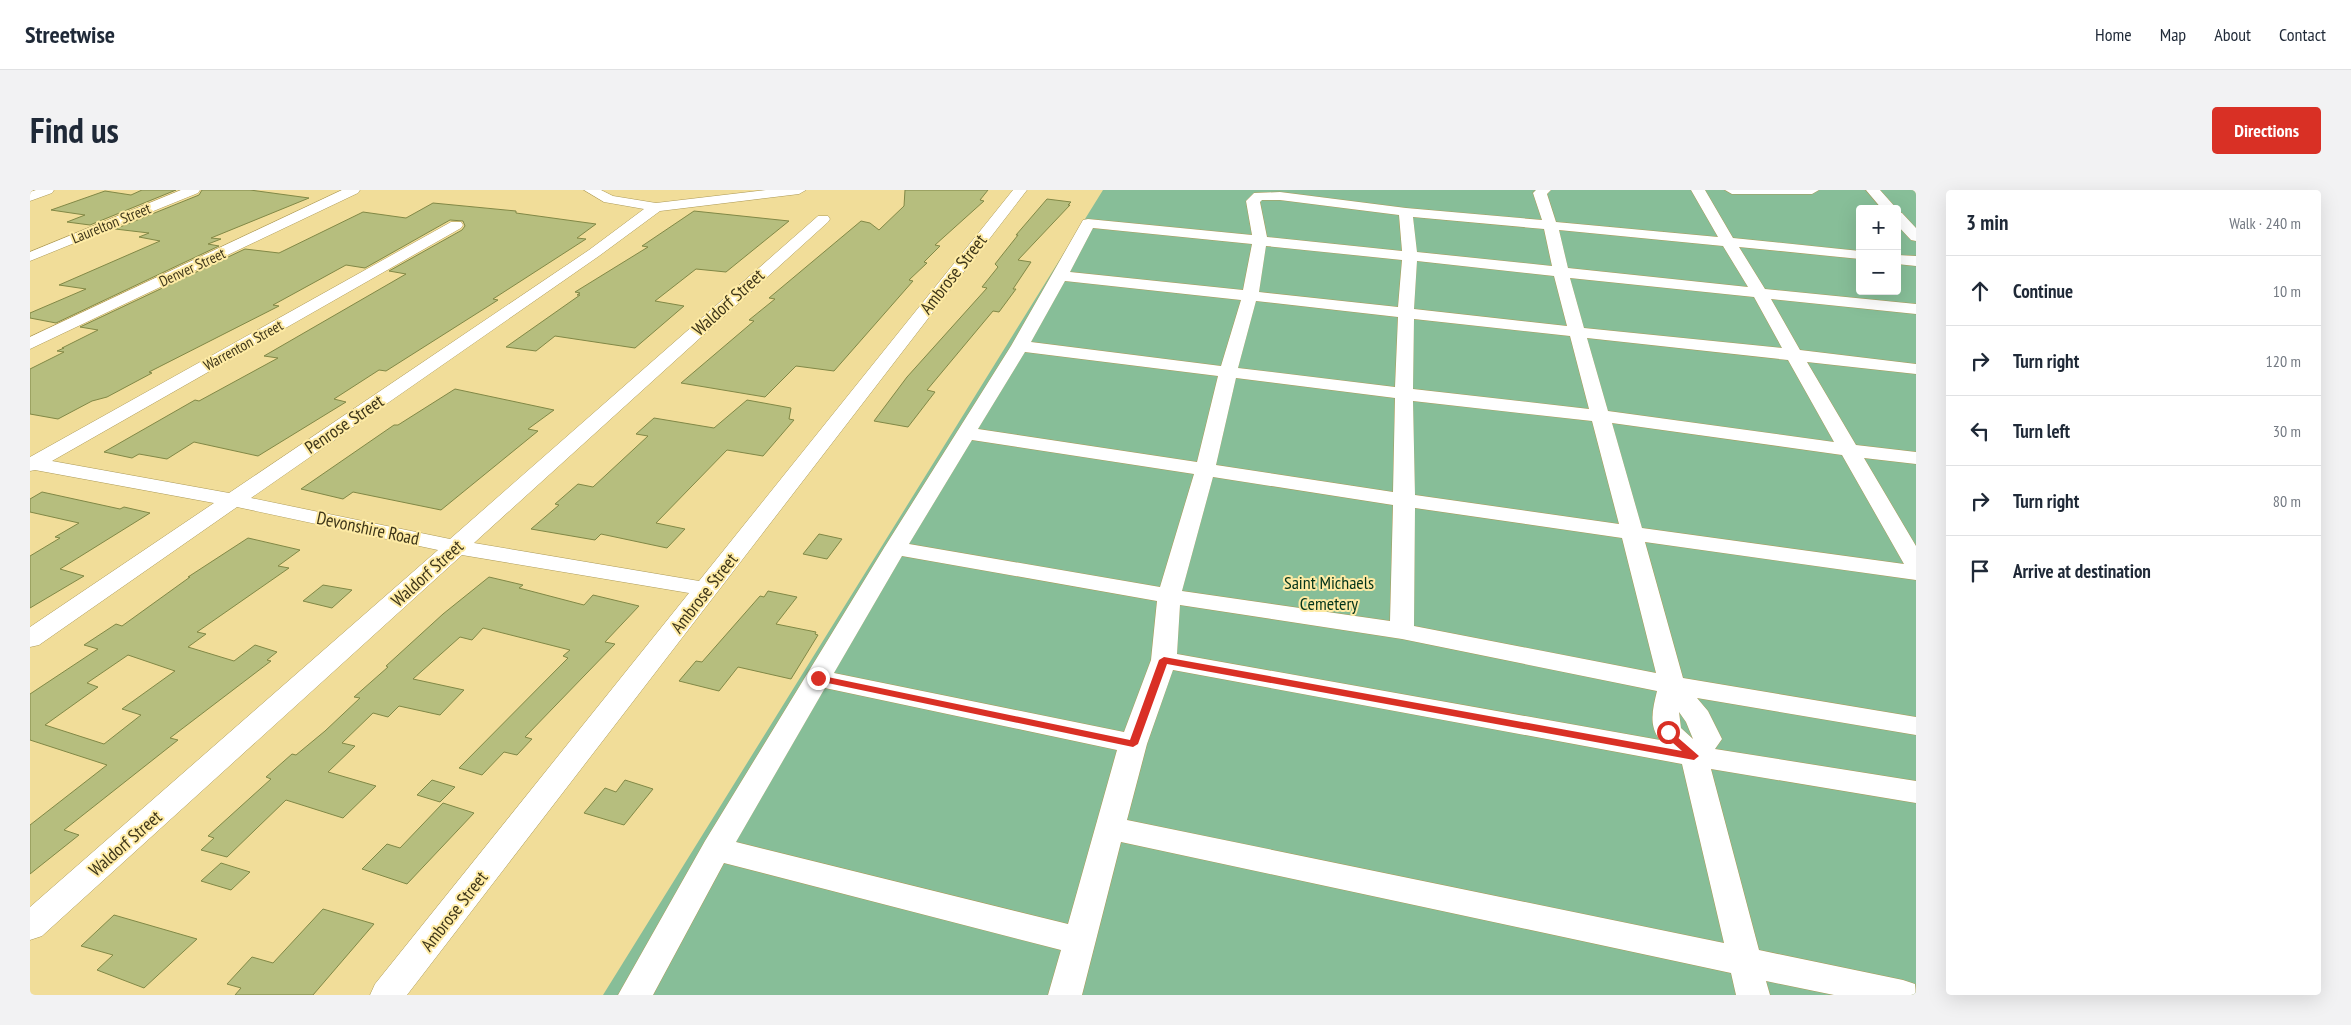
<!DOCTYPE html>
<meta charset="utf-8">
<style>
:root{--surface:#fff;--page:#f2f2f3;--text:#1f2937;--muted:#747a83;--line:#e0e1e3;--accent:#d93025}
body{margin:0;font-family:"PT Sans Narrow",sans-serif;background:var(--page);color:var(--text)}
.controls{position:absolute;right:15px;top:15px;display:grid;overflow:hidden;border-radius:5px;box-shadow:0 5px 20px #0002}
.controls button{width:45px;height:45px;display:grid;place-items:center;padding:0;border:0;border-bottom:1px solid var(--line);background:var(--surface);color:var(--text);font:25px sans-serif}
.stop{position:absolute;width:15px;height:15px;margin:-11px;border:4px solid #d93025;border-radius:50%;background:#fff}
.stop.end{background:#d93025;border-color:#fff;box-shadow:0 1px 5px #0008}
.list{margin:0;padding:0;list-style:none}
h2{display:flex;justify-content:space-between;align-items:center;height:65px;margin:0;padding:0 20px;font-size:21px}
h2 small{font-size:16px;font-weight:400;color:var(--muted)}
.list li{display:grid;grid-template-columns:32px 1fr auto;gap:15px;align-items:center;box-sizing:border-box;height:70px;padding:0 20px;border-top:1px solid var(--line)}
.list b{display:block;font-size:19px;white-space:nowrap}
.list em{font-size:16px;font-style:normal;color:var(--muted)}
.icon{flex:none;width:28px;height:28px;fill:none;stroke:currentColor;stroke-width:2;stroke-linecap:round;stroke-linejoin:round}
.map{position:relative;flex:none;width:1886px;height:805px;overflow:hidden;border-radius:5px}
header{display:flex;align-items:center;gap:30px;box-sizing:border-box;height:70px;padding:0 25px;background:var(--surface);border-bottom:1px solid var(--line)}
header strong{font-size:24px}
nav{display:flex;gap:28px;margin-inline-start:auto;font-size:18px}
.intro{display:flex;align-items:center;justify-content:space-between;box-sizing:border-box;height:120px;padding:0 30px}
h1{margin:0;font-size:35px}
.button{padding:12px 22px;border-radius:5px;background:var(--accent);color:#fff;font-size:18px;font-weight:700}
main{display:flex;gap:30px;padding:0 30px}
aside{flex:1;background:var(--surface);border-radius:5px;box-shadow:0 5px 20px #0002}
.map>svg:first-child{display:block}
.green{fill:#87be98;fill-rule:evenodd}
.building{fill:#b6be7e;stroke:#818846;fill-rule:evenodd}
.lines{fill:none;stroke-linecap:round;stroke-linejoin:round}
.minor-casing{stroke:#ad9a57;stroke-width:1}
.minor{fill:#fff;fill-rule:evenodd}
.route{fill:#d93025}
.labels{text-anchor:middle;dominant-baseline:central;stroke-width:4;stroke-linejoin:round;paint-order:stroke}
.far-street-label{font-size:15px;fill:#3d3519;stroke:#feeba5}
.street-label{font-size:18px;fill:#3d3519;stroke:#feeba5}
.park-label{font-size:18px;fill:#033319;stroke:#feeba5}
</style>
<header>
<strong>Streetwise</strong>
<nav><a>Home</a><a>Map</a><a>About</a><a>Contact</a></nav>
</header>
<div class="intro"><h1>Find us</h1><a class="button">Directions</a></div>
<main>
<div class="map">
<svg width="1886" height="805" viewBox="0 0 1886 805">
<rect width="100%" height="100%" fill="#f1dd99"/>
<!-- green -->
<path class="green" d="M1073,0H1886V805H573ZM1830,19H1867V101H1830Z"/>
<!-- building -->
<path class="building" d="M112,0H146L60,35L37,32L55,25L21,20L75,1L101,5Z
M172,0H220L279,8L181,48L191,49L178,54L189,56L26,133L0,128V123L56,99L29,95L130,51L109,47L119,43L85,39L169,5Z
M875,0H958L950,10L954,11L905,55L910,56L894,72L897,73L879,90L883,91L804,181L766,176L735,207L651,193L724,131L719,130L745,109L739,108L831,31L840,33L849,40L874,16Z
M1017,9L1041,12L1038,15H1040L988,70L1001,72L983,99H986L969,122L963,121L897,200L905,202L878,237L844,231L877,187L957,98L952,97L968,77L965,74L988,45H986Z
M403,13L486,21V23L566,34L547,48L556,49L463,109L468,110L356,181L349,180L304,209L316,212L228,266L164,252L137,269L109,264L102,268L74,262L165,210L169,211L248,168L234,166L376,84L359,81L432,40L435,36L433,31L420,30L335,78L316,75L243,115L249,116L119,182L122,183L77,207L62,211L28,229L0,224V179L34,162L27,161L34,158H32L68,140L50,137L215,59L249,63L333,22L376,28Z
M664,21L759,31L696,82L666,79L625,111L654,116L605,158L525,146L506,161L476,157L550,105H547L550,103L545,102L618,57L612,56Z
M425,199L524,220L498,239L508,241L411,320L323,302L313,309L271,299L364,235H368Z
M717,210L761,218L759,229L764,230L733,266L697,260L626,333L655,339L637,358L571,344L565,350L501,339L529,315L525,314L548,294L563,297L618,246L606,244L624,228L684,238Z
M12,302L90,319L94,317L120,323L30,379L54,386L0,418V366L30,348L25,347L49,333L0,322V309Z
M789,344L812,349L797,369L773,364Z
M218,348L270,360L248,376L259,378L167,442L176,444L158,457L204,471L225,455L247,462L237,470L241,471L140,548L148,550L34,640L49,645L0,684V635L77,575L0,550V504L68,459L54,455L86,434L92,436L160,387H158ZM98,465L145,481L92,519L111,525L74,554L15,535L68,497L57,493Z
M459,387L493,395L489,398L554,415L563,405L609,416L575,452L585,454L495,547L502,549L487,565L474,562L452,585L429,578L538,468L533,466L540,460L453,438L442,450L430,447L383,489L434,500L410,525L369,516L358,527L343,523L312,553L325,556L298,582L346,596L313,628L256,610L197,667L171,660L184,648L178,646L241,589L236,587L262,564L266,565L295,541L330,508L324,507L358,477L356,476L413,424Z
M293,395L322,400L302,418L273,411Z
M738,401L767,407L746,434L786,442L785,444L788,445L761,489L708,477L689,501L649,491L666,471L672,472L730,406L734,407Z
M402,590L425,597L410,612L387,605Z
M595,590L623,599L594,635L554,623L575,598L586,602Z
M413,613L444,623L377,694L332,679L357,654L370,658Z
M191,673L220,682L201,700L171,691Z
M293,719L344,734L283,805H205L211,798L197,794L222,767L243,773Z
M84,725L167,749L114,798L67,780L83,765L51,756Z"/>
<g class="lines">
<!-- minor casing -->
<g class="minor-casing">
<path id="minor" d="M6,0H24L22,3L0,11V2Z
M151,0H170L168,3L0,71V62Z
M312,0H330L328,3L0,159V147Z
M554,0H571L583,6L626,13L736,0H776L769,4L630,21L569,66L221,308L420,349L788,26H798L800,29L798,32L444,353L669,391L983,0H997L377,805H340L345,794L659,403L432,365L12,746L0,750V717L408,360L207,317L9,455L0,457V437L184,313L5,280L0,281V267L421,32H431L433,35L431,38L22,271L199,303L559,60L614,19L574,12Z
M1506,0H1521L1517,4L1526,32L1688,47L1661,0H1675L1703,48L1830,61V69L1709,57L1735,99L1886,114V124L1741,109L1770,160L1886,174V184L1777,172L1826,255L1886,262V274L1834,268L1886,356V390L1615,352L1653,488L1886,527V545L1667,508L1678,521L1692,549L1685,559L1886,591V613L1681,579L1729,760L1873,790L1885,794L1886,805H1804L1736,791L1740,805H1706L1701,783L1091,652L1052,805H1018L1031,760L694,673L623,805H588L675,651L854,358L981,156L1053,30L1058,29L1222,45L1216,11L1224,3L1250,2L1376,18L1512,30L1503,3ZM1232,10H1250L1369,25L1372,61L1237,47L1230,12ZM1383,27L1514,39L1522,76L1387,62ZM1063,38L1222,54L1213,100L1040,82ZM1529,40L1693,56L1718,97L1538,78ZM1236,56L1372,70L1368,117L1229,102ZM1387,71L1524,86L1537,136L1384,119ZM1540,88L1724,107L1752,158L1554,138ZM1035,91L1211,110L1191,176L1001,152ZM1226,111L1368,127L1365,197L1208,178ZM1384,129L1540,146L1559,219L1383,199ZM1557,148L1758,170L1804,252L1578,221ZM995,162L1188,186L1167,272L948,239ZM1206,188L1365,208L1363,302L1186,275ZM1383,211L1562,231L1589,334L1385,305ZM1582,233L1812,265L1874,374L1612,338ZM942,250L1164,284L1130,397L879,354ZM1183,287L1363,315L1360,431L1152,401ZM1385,318L1592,348L1626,483L1384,436ZM872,366L1127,411L1121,470L1094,542L804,483ZM1150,415L1372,449L1627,501C1623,518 1618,535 1630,550L1147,464ZM1143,480L1652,574L1694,753L1097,630L1117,554ZM795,498L1087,560L1038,734L706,652ZM1649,522L1656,532L1663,549L1651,538Z
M1695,0H1789L1782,4H1702Z
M1836,0H1850L1867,19H1852Z
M1867,22L1872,23L1886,38V51L1881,50L1867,35Z
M1867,65L1886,66V76L1867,74Z"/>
</g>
<!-- minor -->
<use href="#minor" class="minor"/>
</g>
<!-- route -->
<path class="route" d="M1134,467L1652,561L1634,545L1633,542L1638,539L1669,566L1664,570L1137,474L1108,554L1103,557L788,491L784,488L788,485L1100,550L1129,470Z"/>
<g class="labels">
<!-- far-street labels -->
<g class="far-street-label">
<text transform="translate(81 33) rotate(-22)">Laurelton Street</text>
<text transform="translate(162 77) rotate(-25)">Denver Street</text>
<text transform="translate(213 155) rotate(-29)">Warrenton Street</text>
</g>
<!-- street labels -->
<g class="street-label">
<text transform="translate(923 84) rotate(-52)">Ambrose Street</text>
<text transform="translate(698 112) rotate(-42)">Waldorf Street</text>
<text transform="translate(314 234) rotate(-34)">Penrose Street</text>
<text transform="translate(338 338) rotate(12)">Devonshire Road</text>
<text transform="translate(397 383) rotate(-42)">Waldorf Street</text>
<text transform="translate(674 403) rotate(-52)">Ambrose Street</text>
<text transform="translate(95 653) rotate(-41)">Waldorf Street</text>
<text transform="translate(424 721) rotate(-52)">Ambrose Street</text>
</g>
<!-- park labels -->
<g class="park-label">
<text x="1299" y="392">Saint Michaels<tspan x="1299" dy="21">Cemetery</tspan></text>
</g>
</g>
</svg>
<div class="controls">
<button>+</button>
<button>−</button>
</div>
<div class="stop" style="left:1638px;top:542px"></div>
<div class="stop end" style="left:788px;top:488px"></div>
</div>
<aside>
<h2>3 min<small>Walk · 240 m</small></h2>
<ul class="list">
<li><svg class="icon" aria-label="ahead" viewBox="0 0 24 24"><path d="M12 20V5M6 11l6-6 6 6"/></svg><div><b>Continue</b></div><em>10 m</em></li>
<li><svg class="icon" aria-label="right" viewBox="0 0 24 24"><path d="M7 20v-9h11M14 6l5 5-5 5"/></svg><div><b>Turn right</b></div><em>120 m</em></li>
<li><svg class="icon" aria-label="left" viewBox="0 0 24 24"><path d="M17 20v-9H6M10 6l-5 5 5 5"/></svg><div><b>Turn left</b></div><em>30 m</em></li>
<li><svg class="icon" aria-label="right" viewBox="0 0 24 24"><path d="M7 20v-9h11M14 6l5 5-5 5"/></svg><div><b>Turn right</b></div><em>80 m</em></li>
<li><svg class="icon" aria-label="arrive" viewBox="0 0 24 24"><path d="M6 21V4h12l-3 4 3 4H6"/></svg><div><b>Arrive at destination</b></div></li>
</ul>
</aside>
</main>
